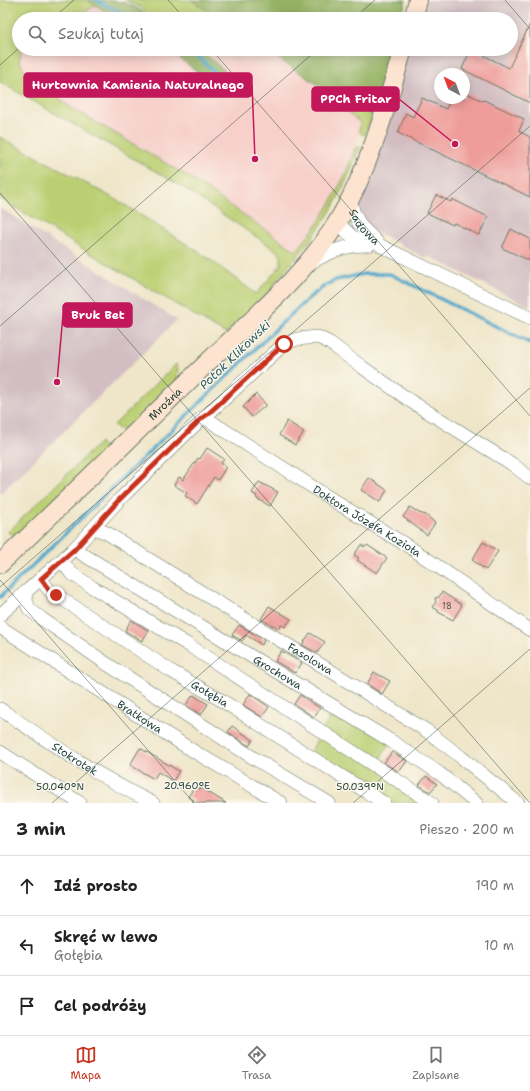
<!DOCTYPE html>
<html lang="pl">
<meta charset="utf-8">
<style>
:root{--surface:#fff;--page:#f2f2f2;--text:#222;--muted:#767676;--line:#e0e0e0;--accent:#c8321e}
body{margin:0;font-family:"Shantell Sans",sans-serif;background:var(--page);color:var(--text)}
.compass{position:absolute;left:434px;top:68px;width:36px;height:36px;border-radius:50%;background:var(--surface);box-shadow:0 2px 10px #0003;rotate:319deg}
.stop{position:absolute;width:12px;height:12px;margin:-9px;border:3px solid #c8321e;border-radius:50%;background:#fff}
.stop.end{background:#c8321e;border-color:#fff;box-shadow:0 1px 4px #0008}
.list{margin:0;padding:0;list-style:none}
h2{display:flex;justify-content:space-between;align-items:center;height:52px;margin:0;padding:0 16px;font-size:17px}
h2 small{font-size:13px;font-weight:400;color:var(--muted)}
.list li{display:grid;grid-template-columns:26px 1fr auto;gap:12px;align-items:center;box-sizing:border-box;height:60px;padding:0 16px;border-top:1px solid var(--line)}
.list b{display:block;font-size:15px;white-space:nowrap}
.list p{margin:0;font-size:13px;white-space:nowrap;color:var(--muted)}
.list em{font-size:13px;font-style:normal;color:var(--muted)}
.icon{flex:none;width:22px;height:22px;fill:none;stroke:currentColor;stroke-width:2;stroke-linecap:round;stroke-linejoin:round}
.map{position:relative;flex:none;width:530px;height:803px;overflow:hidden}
.search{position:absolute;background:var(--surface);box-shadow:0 2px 10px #0003;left:12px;right:12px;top:12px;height:44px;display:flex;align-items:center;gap:10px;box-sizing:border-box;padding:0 14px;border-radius:22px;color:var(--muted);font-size:15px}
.sheet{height:232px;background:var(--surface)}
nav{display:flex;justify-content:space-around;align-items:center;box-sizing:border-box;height:56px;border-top:1px solid var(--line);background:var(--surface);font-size:11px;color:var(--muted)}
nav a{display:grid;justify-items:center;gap:2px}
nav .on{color:var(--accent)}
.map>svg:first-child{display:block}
.built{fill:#f7d0ca}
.industrial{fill:#d2bec2;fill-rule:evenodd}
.green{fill:#bbcf72;stroke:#6d8653}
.forest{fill:#94b264;stroke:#5a784c}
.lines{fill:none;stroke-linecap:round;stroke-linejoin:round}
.stream{stroke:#4ea7cb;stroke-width:3.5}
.building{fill:#ee9c9a}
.street-casing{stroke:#687868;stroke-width:14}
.secondary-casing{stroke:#687868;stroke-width:20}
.street{stroke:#fff;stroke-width:13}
.secondary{stroke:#fde4d1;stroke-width:18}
.route{stroke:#c8321e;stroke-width:5}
.ticks{fill:none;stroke:#1f3d34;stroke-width:1;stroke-opacity:0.45}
.labels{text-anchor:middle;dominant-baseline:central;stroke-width:3;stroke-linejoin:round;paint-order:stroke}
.number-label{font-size:9px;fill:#53554e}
.street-label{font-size:11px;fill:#1f3d34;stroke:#fbf7ec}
.water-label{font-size:12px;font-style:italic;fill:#2d5d61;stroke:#fbf7ec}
.ticks-label{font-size:10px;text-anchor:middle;fill:#1f3d34;stroke:#fbf7ec;stroke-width:3;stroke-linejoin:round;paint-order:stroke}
.leader{fill:none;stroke:#c2185b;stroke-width:1.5}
.callout-dot{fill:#c2185b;stroke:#fbf7ec;stroke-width:1.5}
.callout{fill:#c2185b;stroke:#c2185b;stroke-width:1.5}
.callout-label{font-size:12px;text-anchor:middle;font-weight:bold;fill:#fff}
</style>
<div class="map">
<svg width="530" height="803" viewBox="0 0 530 803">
<rect width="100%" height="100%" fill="#fbf7ec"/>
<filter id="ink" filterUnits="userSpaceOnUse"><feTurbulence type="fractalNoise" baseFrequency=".025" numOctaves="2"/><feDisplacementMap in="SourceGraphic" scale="8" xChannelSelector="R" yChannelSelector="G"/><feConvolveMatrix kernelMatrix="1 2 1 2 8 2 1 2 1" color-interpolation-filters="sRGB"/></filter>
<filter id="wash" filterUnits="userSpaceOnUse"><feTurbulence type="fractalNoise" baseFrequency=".012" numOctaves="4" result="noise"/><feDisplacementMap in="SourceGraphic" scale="16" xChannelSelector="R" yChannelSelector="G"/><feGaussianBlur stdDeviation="0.9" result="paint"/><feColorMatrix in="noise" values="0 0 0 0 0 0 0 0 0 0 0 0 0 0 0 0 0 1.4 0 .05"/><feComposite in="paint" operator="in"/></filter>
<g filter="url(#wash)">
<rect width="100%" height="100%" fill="#efe6c9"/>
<!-- built -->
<path class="built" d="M96,5L118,19H63L74,12L83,13Z
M22,49H167L237,88L243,84L240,80L227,73L211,57L206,49H264L341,101L342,106L349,114L360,122L355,148L348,171L332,200L314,228L296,251L189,177L67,105L41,82L23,69L19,60Z"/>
<!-- industrial -->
<path class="industrial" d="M424,0H530V307L430,257L425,258L373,230L365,223L357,207L359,193L409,49H511V19H419ZM440,74H464V98H440Z
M0,208L177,320L0,494Z"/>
<!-- green -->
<path class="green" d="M0,0H87L96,5L83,13L74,12L63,19H19V49H22L19,60L23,68L41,82L67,105L189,177L296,251C322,222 343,185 355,148L360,147C350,174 338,201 322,224C307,246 290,265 273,284L275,287L226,334L78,246L0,198V137L117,200L208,258L256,294L281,265V256L277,251L181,186L0,82Z
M125,0H191L220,19H152L142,8Z
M341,101L356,110L372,114L365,135L361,134L359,132L360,122C352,116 344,111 341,101Z
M176,364L178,369L177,380L128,429H119L114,425Z
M100,442L105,448L104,452L19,536C14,537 12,535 8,532Z
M336,707L391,741L376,766L432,803H384L308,756Z"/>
<!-- forest -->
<path class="forest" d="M87,0C118,0 129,0 152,19H118Z
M191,0H406L401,19H220Z
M167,49H200L227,73L240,80L243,84L230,92L214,84Z
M264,49H391L372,114L356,110Z"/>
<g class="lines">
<!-- stream -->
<path class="stream" d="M96,0L134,19
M190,49L226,83
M0,597L280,325L310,297L326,285L336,280L364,274H390L530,343"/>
</g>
<g id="blocks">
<!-- building -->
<path class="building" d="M530,24V103L462,69L471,49L509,68Z
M464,92L483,101L484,100L524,119L519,131L530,137V197L398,133L406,113L413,117L422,98L446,109L451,98H464Z
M436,195L451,202L452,199L488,217L479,235L454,223L453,225L427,213Z
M511,229L530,239V261L502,248Z
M256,394L266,405L252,417L243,407Z
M287,421L304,432L295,445L279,435Z
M207,448L224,459L221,463L226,467L218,480L214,477L197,504L185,496L187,493L174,485L179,477L183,480L198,458L200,459Z
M369,478L387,490L380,502L361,490Z
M259,482L278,492L270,506L256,498L257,496L252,493Z
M410,507L419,513L426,515L435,523L427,535L403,517Z
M483,542L498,551L486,570L472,560Z
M361,545L365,547L367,545L387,558L377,573L357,560L359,558L354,555Z
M442,592L462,605L453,620L438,612V610L432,607L436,602L435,598L439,597Z
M269,606L291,619L285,627L281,625L279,629L273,625V626L261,619Z
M131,620L149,631L142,641L125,631Z
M239,625L264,640L262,645L246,635L242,641L232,635Z
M310,633L325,642L317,653L302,645Z
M281,651L302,663L295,673L275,661Z
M374,672L390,681L382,694L367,684Z
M250,694L269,707L262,717L243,705Z
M193,695L208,704L201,715L186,705Z
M300,695L320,708L314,717L294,704Z
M232,726L253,740L249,746L228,732Z
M140,748L179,771L173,781L158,772L154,779L130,765Z
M392,752L407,761L399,772L384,763Z
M426,776L437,784L430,792L419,785Z
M195,786L200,789L201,788L226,803H192L194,800L188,797Z"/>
</g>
</g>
<g filter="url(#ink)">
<use href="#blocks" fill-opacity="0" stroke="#687868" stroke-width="1"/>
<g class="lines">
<!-- street casing -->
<g class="street-casing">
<g id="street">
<path id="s1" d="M350,198L353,211L360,225L381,246L530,318"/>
<path d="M338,221C346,233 354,239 367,244"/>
<path d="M310,263C331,251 345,245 369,245"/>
<path id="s2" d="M202,418L207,419L339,504L411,548L530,630"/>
<path id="s3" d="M94,528L107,533L121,542L230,610L334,673L427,731L461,757L518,803"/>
<path id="s4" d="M74,549L391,741L439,773L476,803"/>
<path d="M62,561L71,573L92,587L190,646L432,803"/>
<path id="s5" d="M41,579L49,590L171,671L221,700L384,803"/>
<path d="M24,593L29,609L42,619L107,664L252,757L329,803"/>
<path d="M0,615L74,549L119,500L202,418L208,414L284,344L297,339L318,337L330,343L362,367L412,402L512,464L530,478"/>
<path id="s6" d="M0,627L190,749L281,803"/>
<path id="s7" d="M0,709C50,743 99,777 153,803"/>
<path d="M0,752L80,803"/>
</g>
</g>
<!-- secondary casing -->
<g class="secondary-casing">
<g id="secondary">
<path d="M413,19L418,0"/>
<path id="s8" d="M0,564C69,498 138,430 207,363C252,319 305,275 338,221C370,168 386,107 403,49"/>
</g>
</g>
<!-- street -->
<use href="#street" class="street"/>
<!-- secondary -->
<use href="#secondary" class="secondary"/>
</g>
</g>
<g class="lines" filter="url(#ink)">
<!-- route -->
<path class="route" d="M56,595L49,590L41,579L74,550L119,500L202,418L208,414L284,344"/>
</g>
<!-- ticks -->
<path class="ticks" d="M168,0L185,19M505,0L530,29M52,19L74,0M353,19L375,0M211,49L530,416M0,65L19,48M0,193L530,803M0,326L318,49M0,580L194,803M0,587L530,126M52,803L530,388M353,803L530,649"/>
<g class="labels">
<!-- number labels -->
<g class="number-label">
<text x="447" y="606">18</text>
</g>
<!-- street labels -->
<g class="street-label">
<text stroke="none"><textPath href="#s1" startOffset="33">Sadowa</textPath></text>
<text stroke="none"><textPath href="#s8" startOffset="230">Mroźna</textPath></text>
<text stroke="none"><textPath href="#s2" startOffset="195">Doktora Józefa Kozioła</textPath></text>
<text stroke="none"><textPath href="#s3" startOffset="253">Fasolowa</textPath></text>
<text stroke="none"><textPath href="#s4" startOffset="238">Grochowa</textPath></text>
<text stroke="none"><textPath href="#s5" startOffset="205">Gołębia</textPath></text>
<text stroke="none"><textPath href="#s6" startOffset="166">Bratkowa</textPath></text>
<text stroke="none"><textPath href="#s7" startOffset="90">Stokrotek</textPath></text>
</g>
<!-- water labels -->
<g class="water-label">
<text transform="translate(235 355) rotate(-44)">Potok Klikowski</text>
</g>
</g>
<g class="ticks-label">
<text x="187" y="789">20.960°E</text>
<text x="60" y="790">50.040°N</text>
<text x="360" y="790">50.039°N</text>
</g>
<!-- callouts -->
<path class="leader" d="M255 159L252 85M455 144L399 99M57 382L63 315"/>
<g class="callout-dot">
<circle cx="255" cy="159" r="4"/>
<circle cx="455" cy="144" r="4"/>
<circle cx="57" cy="382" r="4"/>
</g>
<g class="callout">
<rect x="24" y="73" width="228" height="24" rx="4"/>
<rect x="312" y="87" width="87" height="24" rx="4"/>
<rect x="63" y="303" width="69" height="24" rx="4"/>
</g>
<g class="callout-label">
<text x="138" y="89">Hurtownia Kamienia Naturalnego</text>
<text x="356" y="103">PPCh Fritar</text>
<text x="98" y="319">Bruk Bet</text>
</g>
</svg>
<svg class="compass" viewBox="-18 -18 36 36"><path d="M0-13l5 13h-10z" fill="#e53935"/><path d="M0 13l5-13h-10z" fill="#767676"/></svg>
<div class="stop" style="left:284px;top:344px"></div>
<div class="stop end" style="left:56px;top:595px"></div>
<div class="search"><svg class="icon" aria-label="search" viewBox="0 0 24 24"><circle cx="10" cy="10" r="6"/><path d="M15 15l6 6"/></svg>Szukaj tutaj</div>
</div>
<section class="sheet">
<h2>3 min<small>Pieszo · 200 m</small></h2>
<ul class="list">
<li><svg class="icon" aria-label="ahead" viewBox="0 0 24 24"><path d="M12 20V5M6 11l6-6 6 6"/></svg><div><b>Idź prosto</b></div><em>190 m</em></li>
<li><svg class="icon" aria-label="left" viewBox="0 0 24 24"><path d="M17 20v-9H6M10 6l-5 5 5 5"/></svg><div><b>Skręć w lewo</b><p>Gołębia</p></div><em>10 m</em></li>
<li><svg class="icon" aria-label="arrive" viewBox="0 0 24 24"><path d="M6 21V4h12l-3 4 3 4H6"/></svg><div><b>Cel podróży</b></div></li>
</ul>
</section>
<nav>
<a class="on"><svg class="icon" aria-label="map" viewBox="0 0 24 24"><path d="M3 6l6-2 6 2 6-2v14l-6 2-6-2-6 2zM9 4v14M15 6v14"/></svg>Mapa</a>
<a><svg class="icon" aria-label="directions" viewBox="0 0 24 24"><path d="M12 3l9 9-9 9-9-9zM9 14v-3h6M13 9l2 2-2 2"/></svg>Trasa</a>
<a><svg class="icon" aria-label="saved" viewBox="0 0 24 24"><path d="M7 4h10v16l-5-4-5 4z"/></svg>Zapisane</a>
</nav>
